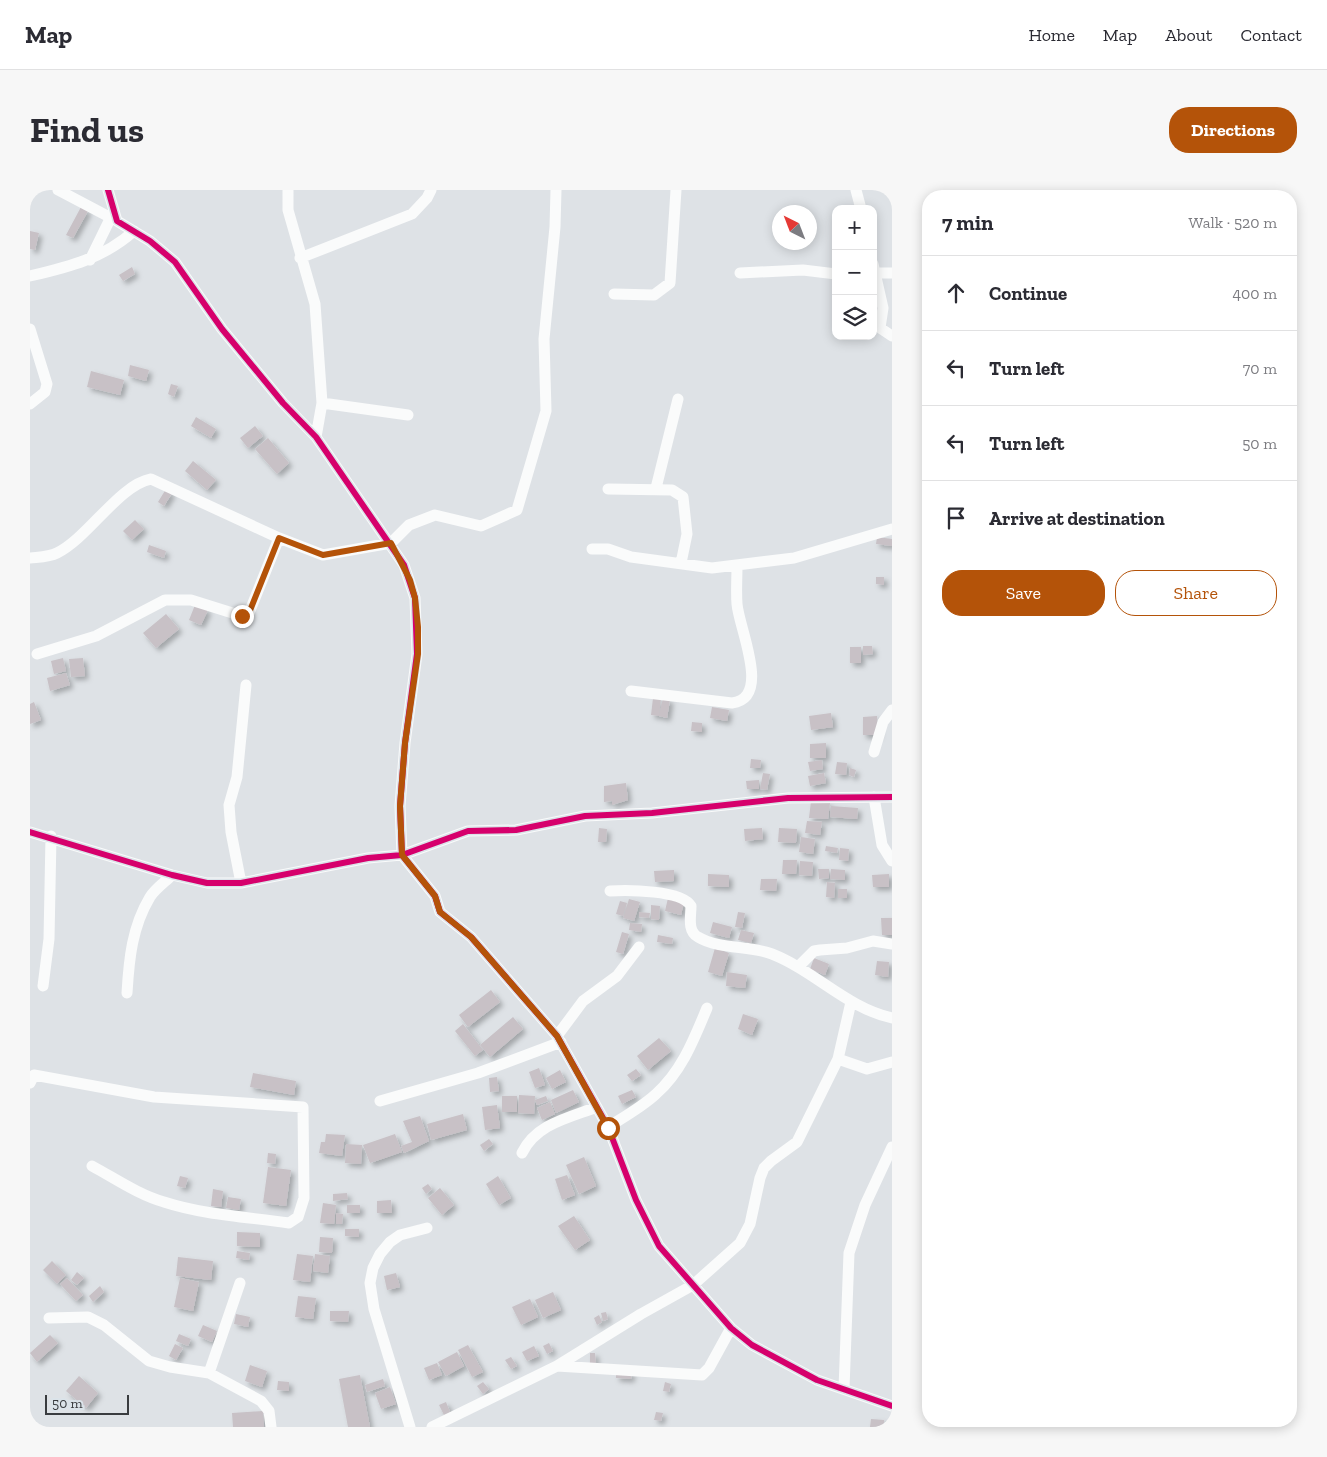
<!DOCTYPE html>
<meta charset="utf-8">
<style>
:root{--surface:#fff;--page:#f7f7f7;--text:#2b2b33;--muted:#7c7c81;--line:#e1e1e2;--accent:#b45309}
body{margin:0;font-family:"Zilla Slab",serif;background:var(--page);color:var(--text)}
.controls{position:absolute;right:15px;top:15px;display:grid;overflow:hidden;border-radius:10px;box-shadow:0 2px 12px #0003}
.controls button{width:45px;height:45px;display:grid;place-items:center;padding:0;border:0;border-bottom:1px solid var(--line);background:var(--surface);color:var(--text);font:25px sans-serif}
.compass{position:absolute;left:742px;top:15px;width:45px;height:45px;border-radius:50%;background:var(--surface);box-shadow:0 2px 12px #0003;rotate:318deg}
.scale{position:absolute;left:15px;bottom:12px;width:84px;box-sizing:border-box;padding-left:5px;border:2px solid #393c3f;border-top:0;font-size:14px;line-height:18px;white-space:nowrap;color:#393c3f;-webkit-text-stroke:4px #dbe3e9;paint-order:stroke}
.stop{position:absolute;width:15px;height:15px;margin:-11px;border:4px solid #b45309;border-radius:50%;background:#fff}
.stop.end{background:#b45309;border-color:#fff;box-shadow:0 1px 5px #0008}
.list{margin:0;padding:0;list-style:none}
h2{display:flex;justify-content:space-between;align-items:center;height:65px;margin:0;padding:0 20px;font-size:21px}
h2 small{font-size:16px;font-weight:400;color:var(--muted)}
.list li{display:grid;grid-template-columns:32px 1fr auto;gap:15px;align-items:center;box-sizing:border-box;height:75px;padding:0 20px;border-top:1px solid var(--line)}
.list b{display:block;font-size:19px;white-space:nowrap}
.list em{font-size:16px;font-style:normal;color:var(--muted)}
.actions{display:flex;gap:10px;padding:15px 20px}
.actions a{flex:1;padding:11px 0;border:1px solid var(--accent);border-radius:20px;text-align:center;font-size:18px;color:var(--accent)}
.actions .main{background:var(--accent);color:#fff}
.icon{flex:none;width:28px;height:28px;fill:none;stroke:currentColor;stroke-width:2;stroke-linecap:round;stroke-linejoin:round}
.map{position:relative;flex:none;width:862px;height:1237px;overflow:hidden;border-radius:20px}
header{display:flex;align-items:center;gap:30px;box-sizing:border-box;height:70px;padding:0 25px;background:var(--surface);border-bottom:1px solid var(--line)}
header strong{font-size:24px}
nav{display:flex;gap:28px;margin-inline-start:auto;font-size:18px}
.intro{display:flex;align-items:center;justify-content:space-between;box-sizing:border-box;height:120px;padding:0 30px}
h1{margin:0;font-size:35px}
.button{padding:12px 22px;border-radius:20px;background:var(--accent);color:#fff;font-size:18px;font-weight:700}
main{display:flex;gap:30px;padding:0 30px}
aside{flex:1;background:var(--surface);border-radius:20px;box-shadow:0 2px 12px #0003}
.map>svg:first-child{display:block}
.building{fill:#c8c1c6;filter:url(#shadow)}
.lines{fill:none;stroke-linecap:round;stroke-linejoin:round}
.minor{stroke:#fafbfb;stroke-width:11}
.cycleway-casing{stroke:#dbe3e9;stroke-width:9}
.cycleway{stroke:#d6006c;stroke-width:6}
.route{stroke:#b45309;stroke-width:6}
</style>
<header>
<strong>Map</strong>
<nav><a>Home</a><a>Map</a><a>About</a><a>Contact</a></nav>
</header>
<div class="intro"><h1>Find us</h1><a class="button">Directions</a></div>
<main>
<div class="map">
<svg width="862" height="1237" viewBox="0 0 862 1237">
<defs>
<filter id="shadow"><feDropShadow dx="3.5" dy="3.5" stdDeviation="2.5" flood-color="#0004"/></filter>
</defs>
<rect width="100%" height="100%" fill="#dee2e6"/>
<!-- building -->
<path class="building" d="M51,17L58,21L43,48L36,45Z
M0,41L9,43L5,60L0,59Z
M102,77L105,84L93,91L89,85Z
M100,175L119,180L116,191L98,186Z
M61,181L94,190L90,205L57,197Z
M141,194L148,196L144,207L138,204Z
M166,227L186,239L181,248L161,236Z
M225,236L233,246L218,258L210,248Z
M238,248L259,273L247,284L225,259Z
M163,271L186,290L177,300L155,281Z
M136,299L142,303L134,316L128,312Z
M105,330L114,339L102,350L93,341Z
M847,347L862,349V356L846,354Z
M119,355L136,361L134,368L117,362Z
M846,387H854V395L846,394Z
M165,415L178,420L171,435L159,430Z
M136,424L149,439L126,458L113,443Z
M833,456H842L843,464L833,465Z
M820,457H831V473H820Z
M33,468L36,481L24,484L21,471Z
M53,468L55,486L41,487L39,469Z
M36,483L40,495L20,501L17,488Z
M623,508L631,509L629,526L621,525Z
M633,508L640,510L637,528L629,526Z
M4,512L11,530L0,534V514Z
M682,517L699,520L697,531L680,528Z
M801,523L803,537L781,540L779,526Z
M847,526L848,545H833V527Z
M662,532L672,533V542L661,541Z
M796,553V568H780V554Z
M721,569L731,570L730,578H720Z
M792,570L793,579L780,581L778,572Z
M807,572L817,573L816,585L805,584Z
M820,578L826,580L824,587L819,585Z
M733,583L740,584L737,600L730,599Z
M794,583L796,593L780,596L778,586Z
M729,590V599H717L716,591Z
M596,593L598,610L582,615V611L574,612V596Z
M781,611L800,613L798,629L779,628Z
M801,616L828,618L827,629L800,627Z
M777,631L792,632L790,645L775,643Z
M569,638L577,639L576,652H568Z
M732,638L733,649L715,651L714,639Z
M749,638L767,639L766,653L748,652Z
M771,647L785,649L783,664L769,662Z
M796,656L808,658L807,663L795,661Z
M810,658L819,659L818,671L809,670Z
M753,670H767L766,684H752Z
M770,671L783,672L782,686L769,685Z
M788,679H799V688L789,689Z
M801,679L815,680V690L800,689Z
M644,680V691L625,692L624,681Z
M678,684L699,685V697L678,696Z
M859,684V697H843L842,685Z
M731,689H747L746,701L730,700Z
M797,692L805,693L804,708L796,707Z
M808,699H817V708H808Z
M638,708L654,712L651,725L635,721Z
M599,709L610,712L604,731L593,728Z
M590,711L597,713L593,726L586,724Z
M621,715L630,716L629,730L621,729Z
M609,722L620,723L619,728L609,727Z
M708,722L715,723L712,738L705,737Z
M851,728H862V745H852Z
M683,732L702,737L699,748L680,743Z
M600,733L612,734L611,742L599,740Z
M711,740L724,743L721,753L708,750Z
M592,742L599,744L593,764L586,762Z
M628,745L643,748L642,754L627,752Z
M685,758L699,763L692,786L678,782Z
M784,768L799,774L795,785L780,779Z
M847,771L859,772L858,787L845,785Z
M697,782L717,785L715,798L696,796Z
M461,800L470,812L438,837L429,825Z
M713,824L728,829L722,845L708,839Z
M483,827L493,839L460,867L450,855Z
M433,834L453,860L445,866L425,841Z
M629,848L641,861L618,880L607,866Z
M509,878L515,895L505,898L499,882Z
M606,879L611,885L602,891L597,885Z
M530,880L536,892L522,899L516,888Z
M223,883L266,891L264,905L220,897Z
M467,887L469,901L460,902L459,888Z
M543,900L549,912L526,923L521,910Z
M602,900L606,907L592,914L588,906Z
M489,905L505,906L504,924L488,923Z
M472,906H487V922H472Z
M516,906L518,911L507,915L505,910Z
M520,912L525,924L512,930L507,918Z
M467,915L470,938L455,940L452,917Z
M433,924L437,940L401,950L397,934Z
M390,926L399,951L374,963L371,956L382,952L373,931Z
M296,944L315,945L312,966L289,963L291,952H295Z
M365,944L372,962L340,973L333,955Z
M459,949L463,954L454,961L450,955Z
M316,954L332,955L331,974L315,973Z
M238,963L246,964L245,974L237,973Z
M554,967L566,996L549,1004L536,975Z
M238,977L261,980L256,1016L233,1013Z
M537,985L545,1005L532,1010L525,989Z
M150,986L158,988L155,998L147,996Z
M468,986L481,1008L469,1015L456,994Z
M398,994L402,999L396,1004L392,998Z
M410,998L424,1015L412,1025L398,1008Z
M183,999L193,1001L191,1017L181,1016Z
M317,1003L318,1009L303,1011V1004Z
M198,1007L211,1009L209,1020L196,1018Z
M361,1010L362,1023H347V1011Z
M293,1013L306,1015L304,1034L290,1033Z
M317,1015H330V1023H317Z
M306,1023L313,1024L312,1034H306Z
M544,1026L560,1050L545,1060L528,1036Z
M315,1039H329V1047L315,1046Z
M207,1042L230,1043V1057L207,1056Z
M290,1047L303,1048L302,1063L289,1062Z
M207,1061L220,1063L219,1070L206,1068Z
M267,1064L283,1066L280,1092L263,1090Z
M285,1064L300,1066L298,1083L283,1081Z
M148,1067L183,1071L181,1090L146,1086Z
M22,1071L36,1085L27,1094L13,1080Z
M47,1082L54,1088L47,1095L41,1090Z
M366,1083L370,1097L357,1100L354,1086Z
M37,1088L53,1105L46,1111L30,1094Z
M150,1088L169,1092L163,1121L144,1117Z
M70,1096L74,1102L63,1112L59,1106Z
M523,1102L531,1120L513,1128L505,1110Z
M268,1106L286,1108L283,1129L265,1127Z
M500,1109L508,1127L491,1135L482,1117Z
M300,1121H319L318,1132L300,1131Z
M576,1122L578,1129L573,1131L571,1123Z
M206,1124L220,1127L218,1137L204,1134Z
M569,1125L572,1132L567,1135L564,1128Z
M173,1135L187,1141L182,1152L168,1146Z
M149,1144L161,1149L158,1156L146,1151Z
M20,1145L28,1153L7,1172L0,1163Z
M519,1153L523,1161L517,1164L513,1156Z
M145,1154L153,1158L146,1170L139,1166Z
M438,1155L453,1182L442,1187L428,1160Z
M504,1156L509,1166L497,1171L492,1162Z
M427,1162L434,1176L416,1186L408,1172Z
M560,1163H565L566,1173H560Z
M481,1167L487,1176L481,1179L475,1170Z
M407,1173L412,1185L399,1190L394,1178Z
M220,1175L237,1181L232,1197L215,1191Z
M586,1181L602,1182L601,1189L586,1188Z
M330,1185L340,1237H318L309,1189Z
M49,1186L68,1203L56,1218L36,1201Z
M353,1189L355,1196L337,1202L335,1195Z
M248,1191L259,1192V1201L247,1200Z
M453,1192L459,1199L453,1204L447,1196Z
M635,1192L641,1194L639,1202L633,1201Z
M360,1197L366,1214L351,1219L345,1203Z
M416,1212L420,1222L414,1225L409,1215Z
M233,1221L234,1237H203L202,1223Z
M626,1222L633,1223L631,1231L624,1230Z
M841,1229L854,1230V1237H840Z"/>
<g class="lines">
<!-- minor -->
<path class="minor" d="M28,0L87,31
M78,0L87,31L120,51L145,72L192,139L253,213L286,247L374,375L385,408L387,464L375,553L370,616L372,665L405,706L410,722L441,747L527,846L578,937L606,1010L629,1056L701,1138L722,1155L787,1190L862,1216
M258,0V20L285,114L292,213L286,247
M826,0L831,19
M270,68L382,24L397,8L401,0
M60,70L81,27
M843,74L853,118L850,138L862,146
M710,83L773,80L806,84
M843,83H862
M0,86C39,77 74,68 104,41
M584,104L624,105L640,93L646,0
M0,139L17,194L15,202L0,214
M292,213L378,225
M626,298L648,209
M578,299L642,300L653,307L657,344L651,373
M562,359H578L601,367L682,378L764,368L862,339
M0,368C8,367 19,367 27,363C58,348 89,295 121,289L249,348L293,365L361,353L379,335L405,325L451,336L487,320L516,221L514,149L525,37L526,0
M7,464L66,446L135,410H161L212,426L219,423L249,348
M601,501L702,513C742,508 709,439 707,414C706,402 707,388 707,376
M844,562L853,532L862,520
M844,607L852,655L862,671
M0,642L142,685L177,693H211L338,668L372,665L438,641L486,640L555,626L622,623L758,608L862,607
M211,693L201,642L199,615L207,587L216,495
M580,701C598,700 652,700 661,716C661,726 657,741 668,747C690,760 718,755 742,764C785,781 817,818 862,828
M768,777L784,761L790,760L817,758L843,751L862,754
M13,796L19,749L21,646
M97,803C99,769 102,737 120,707C125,699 135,692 142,685
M527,846L553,811L587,786L609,757
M808,869L821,812
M0,893L4,885L124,907L273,917L274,1008L268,1027L259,1033C218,1027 174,1025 134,1012C109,1005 86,989 62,976
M350,911L448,883L531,852
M578,937C594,927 612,917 626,904C652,881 664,849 677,818
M492,963C506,934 538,928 567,917
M19,1128L58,1127L74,1135L119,1171L140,1177L179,1183L231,1211L239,1221L241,1237
M527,1176L672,1185L679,1178L701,1138
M179,1183L210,1093
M814,1199L819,1063L835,1015L862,957
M380,1237L344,1119L340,1093L343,1078L350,1064L360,1052L370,1045L397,1038
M402,1237L527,1176L611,1124L663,1095L710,1053L720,1034L730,988L734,978L741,971L767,952L808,869L837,879L862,872"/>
<!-- cycleway casing -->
<g class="cycleway-casing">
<path id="cycleway" d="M78,0L87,31L120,51L145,72L192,139L253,213L286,247L374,375L385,408L387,464L375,553L370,616L372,665L405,706L410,722L441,747L527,846L578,937L606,1010L629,1056L701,1138L722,1155L787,1190L862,1216
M0,642L142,685L177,693H211L338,668L372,665L438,641L486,640L555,626L622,623L758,608L862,607"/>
</g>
<!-- cycleway -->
<use href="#cycleway" class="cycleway"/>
</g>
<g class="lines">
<!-- route -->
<path class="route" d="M212,426L219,423L249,348L293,365L361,353L380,390L385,408L388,437V464L375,553L370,616L372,665L405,706L410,722L441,747L527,846L578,938"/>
</g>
</svg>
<div class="controls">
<button>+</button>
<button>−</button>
<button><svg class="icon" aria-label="layers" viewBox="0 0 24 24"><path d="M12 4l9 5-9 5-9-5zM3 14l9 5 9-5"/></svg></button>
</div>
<svg class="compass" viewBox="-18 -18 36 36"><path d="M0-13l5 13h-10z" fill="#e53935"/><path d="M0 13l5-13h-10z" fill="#7c7c81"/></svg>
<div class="scale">50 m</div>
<div class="stop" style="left:578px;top:938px"></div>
<div class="stop end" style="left:212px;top:426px"></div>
</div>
<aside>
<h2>7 min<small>Walk · 520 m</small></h2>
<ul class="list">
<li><svg class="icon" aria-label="ahead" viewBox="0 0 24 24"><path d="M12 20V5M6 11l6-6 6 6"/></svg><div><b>Continue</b></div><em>400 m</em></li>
<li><svg class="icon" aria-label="left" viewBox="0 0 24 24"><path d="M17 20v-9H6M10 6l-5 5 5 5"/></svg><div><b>Turn left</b></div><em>70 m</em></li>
<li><svg class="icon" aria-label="left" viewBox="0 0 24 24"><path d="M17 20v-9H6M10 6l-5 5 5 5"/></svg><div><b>Turn left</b></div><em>50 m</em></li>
<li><svg class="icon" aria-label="arrive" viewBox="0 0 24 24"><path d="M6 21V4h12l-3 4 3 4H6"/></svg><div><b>Arrive at destination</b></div></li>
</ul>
<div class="actions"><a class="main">Save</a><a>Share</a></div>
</aside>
</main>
